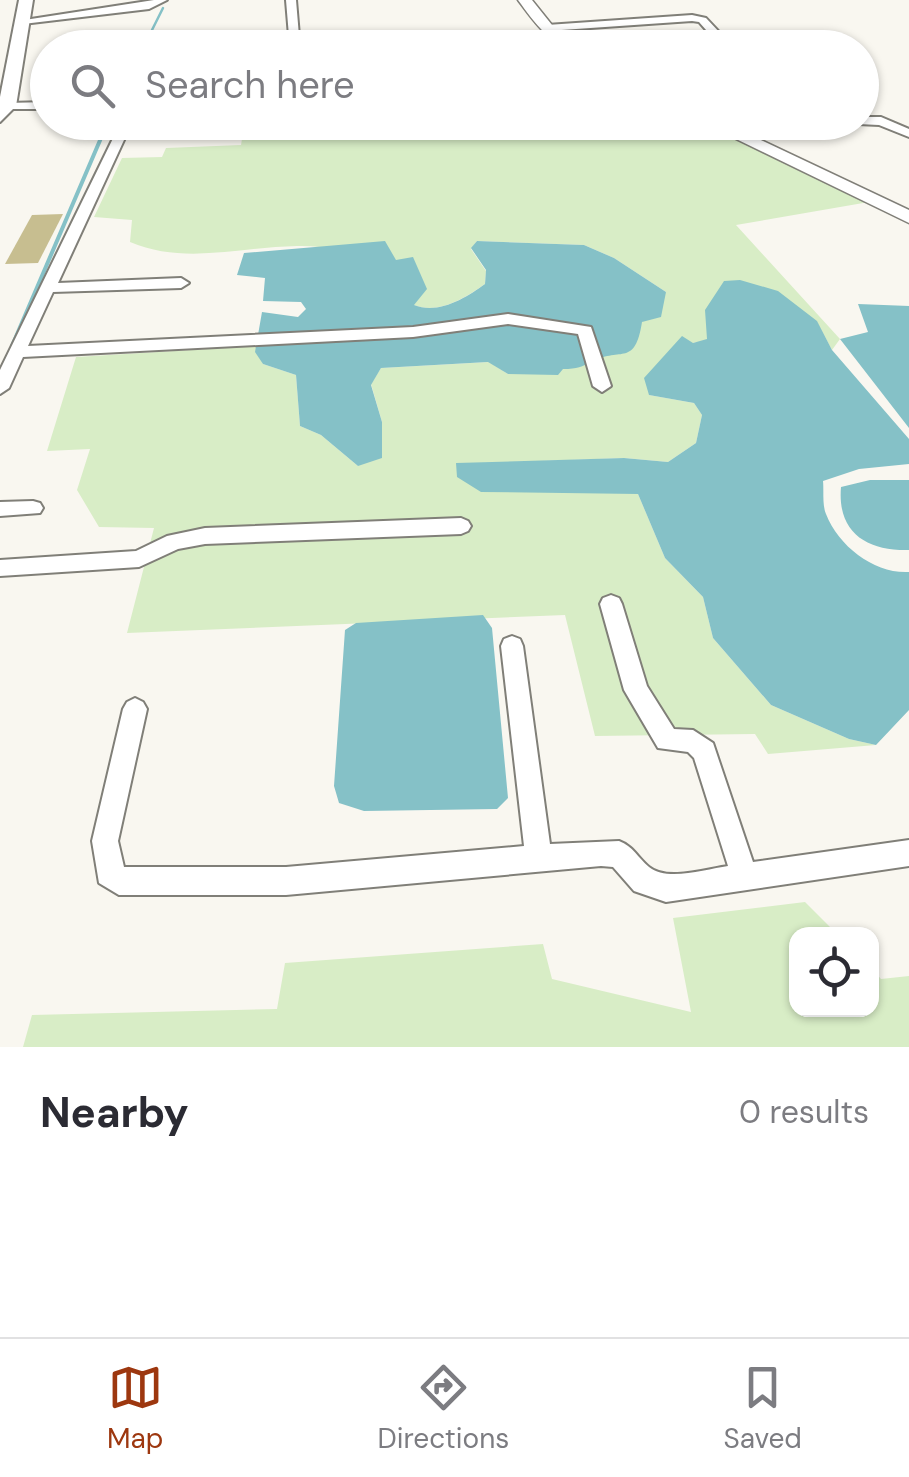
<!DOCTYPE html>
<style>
:root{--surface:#fff;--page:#f2f2f3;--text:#2b2b33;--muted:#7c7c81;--line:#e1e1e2;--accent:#9d370f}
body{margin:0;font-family:"DM Sans",sans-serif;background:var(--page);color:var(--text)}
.controls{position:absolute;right:30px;bottom:30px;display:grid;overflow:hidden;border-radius:20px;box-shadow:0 2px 8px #0004}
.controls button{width:90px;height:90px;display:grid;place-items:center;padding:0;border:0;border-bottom:2px solid var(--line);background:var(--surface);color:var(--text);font:50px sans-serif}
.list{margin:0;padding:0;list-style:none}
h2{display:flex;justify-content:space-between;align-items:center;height:130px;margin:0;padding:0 40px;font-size:42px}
h2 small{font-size:32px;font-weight:400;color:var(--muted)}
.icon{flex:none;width:55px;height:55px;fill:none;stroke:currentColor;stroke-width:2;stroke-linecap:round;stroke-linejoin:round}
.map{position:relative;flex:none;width:909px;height:1047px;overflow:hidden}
.search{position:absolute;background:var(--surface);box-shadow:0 2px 8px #0004;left:30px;right:30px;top:30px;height:110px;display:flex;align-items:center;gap:25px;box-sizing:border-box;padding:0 35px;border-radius:55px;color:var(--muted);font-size:38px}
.sheet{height:290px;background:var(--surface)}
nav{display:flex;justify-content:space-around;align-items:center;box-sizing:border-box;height:140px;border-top:2px solid var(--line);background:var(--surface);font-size:28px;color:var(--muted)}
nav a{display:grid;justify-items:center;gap:5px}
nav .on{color:var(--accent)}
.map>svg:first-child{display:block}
.green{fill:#d8edc6}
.water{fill:#85c1c7}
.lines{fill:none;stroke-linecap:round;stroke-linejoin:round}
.stream-far1{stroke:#85c1c7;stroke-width:2.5}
.stream{stroke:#85c1c7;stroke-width:4}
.building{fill:#c7be90}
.street-casing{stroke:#807f78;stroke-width:4}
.secondary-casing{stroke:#807f78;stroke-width:3}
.primary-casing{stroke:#807f78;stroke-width:4}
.street{fill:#fff;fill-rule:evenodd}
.secondary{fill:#fff;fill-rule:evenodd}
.primary{fill:#fff;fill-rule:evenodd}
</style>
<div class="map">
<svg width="909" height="1047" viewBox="0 0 909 1047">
<rect width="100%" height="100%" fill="#f9f7f0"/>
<!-- green -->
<path class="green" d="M460,122L462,131L516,122L715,123L869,202L736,225L840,339L832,350L817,322L693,343L649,395L694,403L702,415L696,443L668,462L624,458L456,464L638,494L665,558L703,597L713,638L771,705L849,739L876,745L768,754L755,734L595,736L565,615L127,633L154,528L99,527L77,490L90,449L47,451L76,357L256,346L263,364L296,375L300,426L321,435L358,466L382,422L371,384L381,368L489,362L508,374L563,369L595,359L642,322L666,292L614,258L584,245L477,241L471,249L486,271L485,284C465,298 438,315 414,305L396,260C365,255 329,245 297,246C240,247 184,265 130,242L132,220L94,217L122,158L162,157L166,148L241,145L243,133L269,130L271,123Z
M805,902L837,934H796V1009H872V969L881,979L909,976V1047H23L32,1015L277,1009L285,963L543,944L552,979L691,1012L673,918Z"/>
<!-- water -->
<path class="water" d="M385,241L396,260L413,257L427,289L414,305C438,315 466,298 485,284L486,270L471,248L477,241L584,245L614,258L666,292L661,317L642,322C635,367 621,347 593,361C581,367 578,369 563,369L558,375L508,374L488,362L381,368L371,385L382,422V458L358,466L321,435L300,426L296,375L263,364L255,352L262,312L298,317L306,309L301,302L263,301L265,278L237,275L244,253Z
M740,280L778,291L817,321L832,350L909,439V464L859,469L823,481C824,490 822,505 826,514C839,547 875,574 909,572V710L876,745L849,739L771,705L713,638L703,597L665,558L638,494L481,492L457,477L456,463L624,458L668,462L696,443L702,415L694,403L649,395L644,378L682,336L693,343L707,339L705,310L724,281Z
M858,304L909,306V428L840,339L868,332Z
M870,480H909V550C867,551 837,533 841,487Z
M483,615L492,628L508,798L497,809L364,811L339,803L334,786L345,630L356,623Z"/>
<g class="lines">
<!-- stream-far1 -->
<path class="stream-far1" d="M143,48L163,8
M106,126L108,122"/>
<!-- stream -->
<path class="stream" d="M12,346L107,124"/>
</g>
<!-- building -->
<path class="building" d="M63,214L38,263L5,264L32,215Z"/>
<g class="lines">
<!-- street casing -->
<g class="street-casing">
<path id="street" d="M154,0H167L149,9L23,24L18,21Z
M286,0H296L300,48H290Z
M692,15L706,18L722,35V39H714L699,22L692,21L547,31L542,28L547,25Z
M155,38L160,41L157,48H146Z
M48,102V109H7L1,106L7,103Z
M862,117H881L909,129V137L879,125L858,124Z
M121,122H179L130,127L58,283L181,278L189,283L181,288L53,292L28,346L413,327L508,314L591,327L611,386L602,392L593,386L578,334L508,324L413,337L23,357L9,388L0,394V370Z
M778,122H827L727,135L721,131L727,127Z
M33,501L40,503L43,508L40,513L0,516V502Z
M461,518L468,521L471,526L468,531L461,534L205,544L178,549L139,567L0,576V560L136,551L167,536L205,528Z
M611,595L619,598L622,604L647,686L674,729L693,730L713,743L753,862L909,840V866L666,902L634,891L613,867L601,866L286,895H119L99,883L92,841L123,709L127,702L135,698L143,702L147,709L118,841L124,867H286L524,846L501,646L504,639L512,636L520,639L523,646L550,844L619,841C633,846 638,858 649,867C667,882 706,869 728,866L694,758L688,752L658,748L624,690L600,604L603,598Z"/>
</g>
<!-- secondary casing -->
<g class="secondary-casing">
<path id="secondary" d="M518,0H532L552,25L581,48C551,48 535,23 518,0Z
M701,122H723L909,210V223Z"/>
</g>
<!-- primary casing -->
<g class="primary-casing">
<path id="primary" d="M19,0H33L16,106L0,122V97Z"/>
</g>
<!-- street -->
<use href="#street" class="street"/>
<!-- secondary -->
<use href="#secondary" class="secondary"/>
<!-- primary -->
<use href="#primary" class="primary"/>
</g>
</svg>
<div class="controls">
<button><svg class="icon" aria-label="locate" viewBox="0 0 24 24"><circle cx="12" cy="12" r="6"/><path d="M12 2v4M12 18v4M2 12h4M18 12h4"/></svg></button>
</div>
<div class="search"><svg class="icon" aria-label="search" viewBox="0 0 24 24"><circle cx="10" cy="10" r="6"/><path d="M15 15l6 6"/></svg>Search here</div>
</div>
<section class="sheet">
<h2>Nearby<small>0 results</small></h2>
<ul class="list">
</ul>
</section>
<nav>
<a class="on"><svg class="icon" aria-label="map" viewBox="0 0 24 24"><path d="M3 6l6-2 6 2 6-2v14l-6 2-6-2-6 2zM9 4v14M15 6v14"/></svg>Map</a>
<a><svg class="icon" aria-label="directions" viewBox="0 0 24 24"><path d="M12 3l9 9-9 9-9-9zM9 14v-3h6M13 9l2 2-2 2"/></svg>Directions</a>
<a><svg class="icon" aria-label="saved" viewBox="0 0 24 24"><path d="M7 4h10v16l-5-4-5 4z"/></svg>Saved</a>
</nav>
